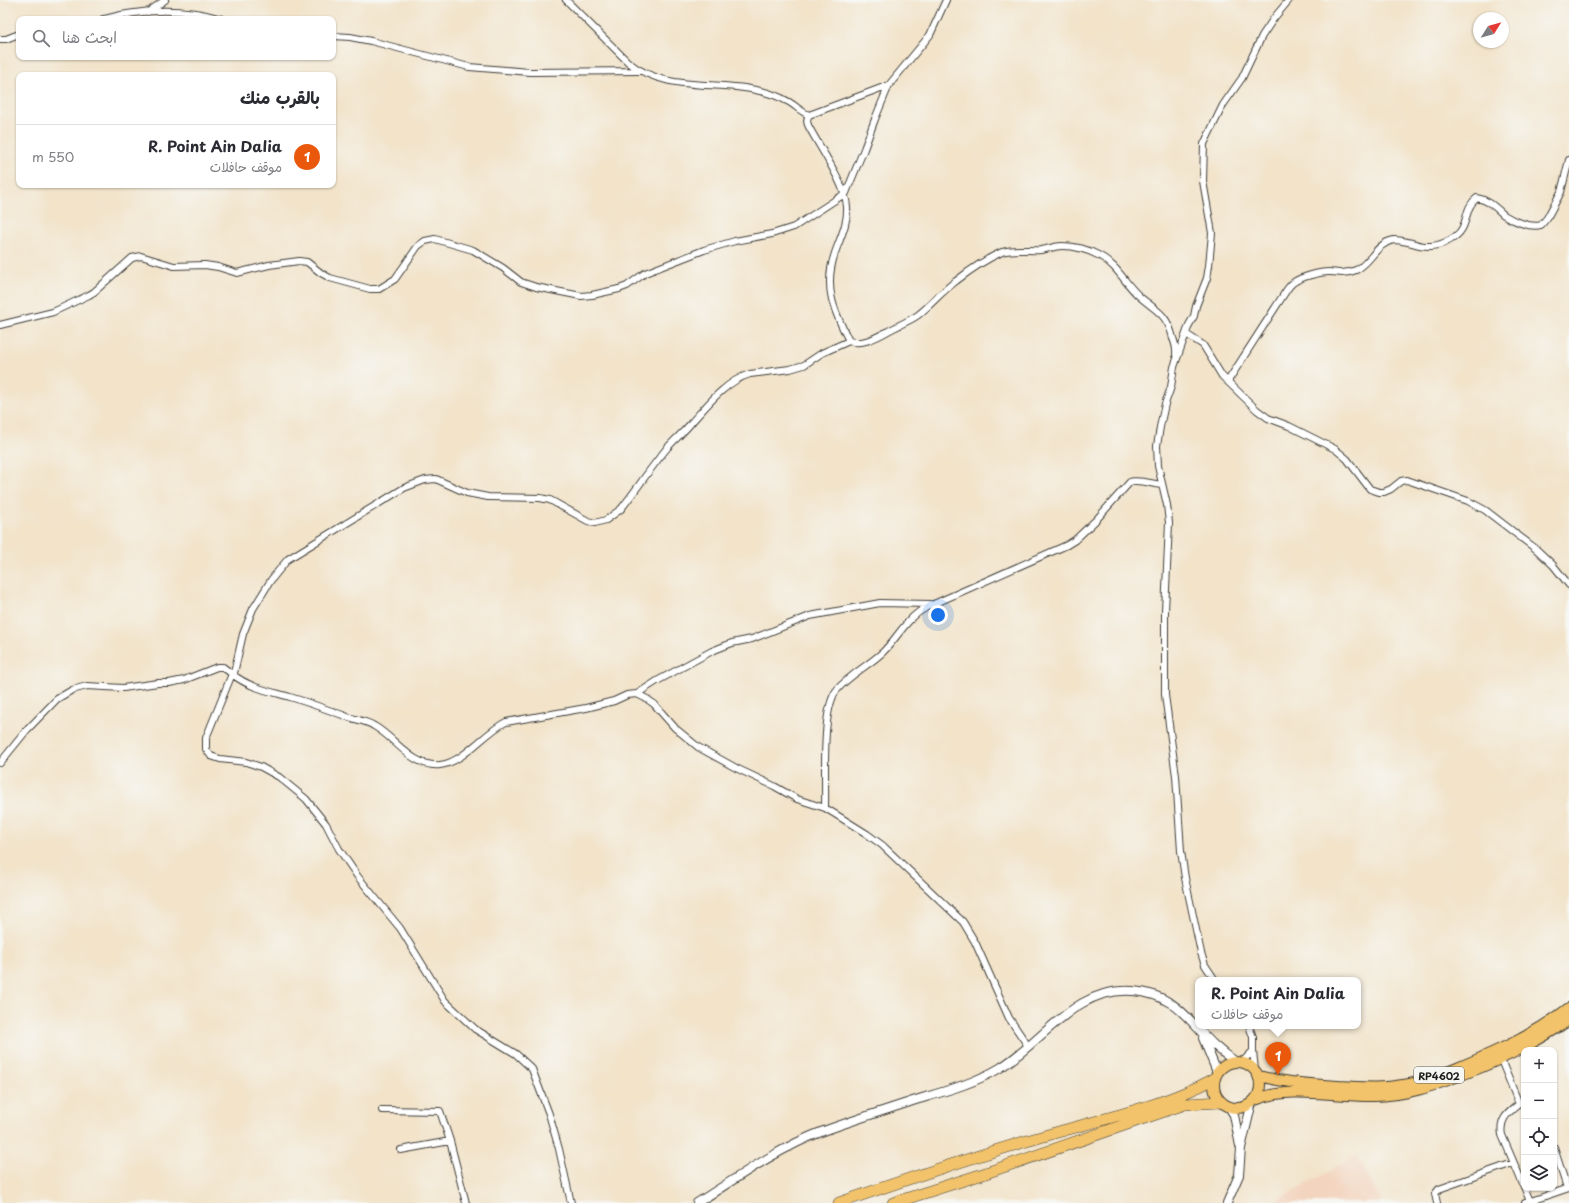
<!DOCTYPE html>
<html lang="ar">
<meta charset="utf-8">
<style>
:root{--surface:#fff;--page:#f7f7f7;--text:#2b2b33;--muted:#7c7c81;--line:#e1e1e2;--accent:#ea580c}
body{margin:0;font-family:"Playpen Sans","Playpen Sans Arabic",sans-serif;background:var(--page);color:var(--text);direction:rtl}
.controls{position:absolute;right:12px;bottom:12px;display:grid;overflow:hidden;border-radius:8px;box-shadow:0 1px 3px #0004}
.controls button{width:36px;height:36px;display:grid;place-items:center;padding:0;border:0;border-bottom:1px solid var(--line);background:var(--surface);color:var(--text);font:20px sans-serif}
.compass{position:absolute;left:1473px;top:12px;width:36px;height:36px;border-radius:50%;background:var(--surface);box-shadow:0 1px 3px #0004;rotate:53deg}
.you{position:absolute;left:938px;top:615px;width:14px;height:14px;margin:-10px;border:3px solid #fff;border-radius:50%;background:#1a73e8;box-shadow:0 0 0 6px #1a73e833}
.badge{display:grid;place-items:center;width:26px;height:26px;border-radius:50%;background:var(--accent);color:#fff;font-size:13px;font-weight:700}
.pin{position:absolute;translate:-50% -33px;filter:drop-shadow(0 1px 2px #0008)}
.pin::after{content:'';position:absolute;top:21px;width:14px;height:12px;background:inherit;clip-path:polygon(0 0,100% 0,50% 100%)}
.popup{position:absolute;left:1195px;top:977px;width:166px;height:52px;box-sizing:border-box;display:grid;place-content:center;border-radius:8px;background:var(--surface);filter:drop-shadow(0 1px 3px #0005);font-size:13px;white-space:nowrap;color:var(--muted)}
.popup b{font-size:15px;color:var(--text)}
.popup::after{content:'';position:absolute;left:50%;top:100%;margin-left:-8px;border:8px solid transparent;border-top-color:var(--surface)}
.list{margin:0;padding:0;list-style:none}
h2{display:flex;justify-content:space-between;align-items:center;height:52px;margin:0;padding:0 16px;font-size:17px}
h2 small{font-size:13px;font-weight:400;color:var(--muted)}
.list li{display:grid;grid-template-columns:26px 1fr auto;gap:12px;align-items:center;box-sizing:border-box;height:64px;padding:0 16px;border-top:1px solid var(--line)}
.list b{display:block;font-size:15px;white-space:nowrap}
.list p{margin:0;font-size:13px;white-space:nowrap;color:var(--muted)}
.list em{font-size:13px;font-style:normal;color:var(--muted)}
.icon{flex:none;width:22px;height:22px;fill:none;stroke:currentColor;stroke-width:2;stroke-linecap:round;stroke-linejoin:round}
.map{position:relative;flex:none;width:1569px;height:1203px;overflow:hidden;direction:ltr}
.search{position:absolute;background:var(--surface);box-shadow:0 1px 3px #0004;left:16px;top:16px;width:320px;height:44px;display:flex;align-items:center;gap:10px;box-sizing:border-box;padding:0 14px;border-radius:8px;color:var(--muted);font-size:15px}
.panel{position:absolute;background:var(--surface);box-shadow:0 1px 3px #0004;left:16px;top:72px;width:320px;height:116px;border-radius:8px;direction:rtl}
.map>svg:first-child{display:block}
.built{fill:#f3d4be}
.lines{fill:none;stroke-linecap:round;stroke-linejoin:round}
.minor-casing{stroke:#3c3a36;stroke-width:8}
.tertiary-casing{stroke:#3c3a36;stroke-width:10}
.trunk-casing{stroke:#3c3a36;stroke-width:12}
.motorway-casing{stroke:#3c3a36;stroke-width:12}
.minor{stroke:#fff;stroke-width:6}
.tertiary{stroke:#fff;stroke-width:8}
.trunk{stroke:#f2c36a;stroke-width:10}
.motorway{stroke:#f2c36a;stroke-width:11}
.labels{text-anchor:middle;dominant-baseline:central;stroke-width:3;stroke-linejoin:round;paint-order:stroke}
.shield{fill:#f6f6f2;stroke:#5d5d5c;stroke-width:1}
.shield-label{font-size:10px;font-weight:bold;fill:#1c1c1c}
</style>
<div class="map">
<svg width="1569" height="1203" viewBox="0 0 1569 1203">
<rect width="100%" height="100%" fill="#f6f6f2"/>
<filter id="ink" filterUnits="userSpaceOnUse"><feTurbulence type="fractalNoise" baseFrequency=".025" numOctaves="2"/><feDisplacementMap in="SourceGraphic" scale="8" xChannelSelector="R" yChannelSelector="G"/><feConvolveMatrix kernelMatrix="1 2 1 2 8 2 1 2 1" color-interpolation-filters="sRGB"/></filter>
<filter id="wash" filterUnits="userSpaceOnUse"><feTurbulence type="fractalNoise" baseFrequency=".012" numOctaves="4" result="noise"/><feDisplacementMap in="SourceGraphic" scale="16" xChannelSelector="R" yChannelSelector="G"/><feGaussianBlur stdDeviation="0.9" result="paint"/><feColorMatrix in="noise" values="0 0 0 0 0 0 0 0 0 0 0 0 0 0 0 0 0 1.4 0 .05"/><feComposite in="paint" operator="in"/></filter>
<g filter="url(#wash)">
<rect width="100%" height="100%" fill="#f2e3c9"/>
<!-- built -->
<path class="built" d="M1357,1156L1382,1203H1271Z"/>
</g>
<g filter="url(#ink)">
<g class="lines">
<!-- minor casing -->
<g class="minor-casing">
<path id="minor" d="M566,0L628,62C666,93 716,80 760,91C770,93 780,97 789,102C796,106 801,112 809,115
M946,0L930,35L889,85L809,115C806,120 807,123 809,127C820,148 846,185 847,207C848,224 840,238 835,253C823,288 834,311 849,341C866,346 881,334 896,327C903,323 911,320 918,315C931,305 942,291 956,281C970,270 986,259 1002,252C1015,248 1029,251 1041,250C1048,249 1055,246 1062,246C1074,246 1089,250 1100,256C1118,266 1125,284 1140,297C1158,312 1167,314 1173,338C1175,344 1177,349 1176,355
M148,12L165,0
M103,19C111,18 118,15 127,14C158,9 192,10 222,19
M333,36L350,37L371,41L469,67L530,72L639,71
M0,39H6L19,34
M0,325L53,312L89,295L94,292L132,258L141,256L174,266L205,265L218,267L237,273L269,265L299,261L307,262L321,273L330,278L370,289H379L395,279L418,246L425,241L435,239L473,250L503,268L521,282L536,287L581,296L592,295L619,289L627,286L645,273L704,250L735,241L772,234L794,227L846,193L864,149L875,119L889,85
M1186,334L1203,345L1222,376L1257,410L1268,418L1289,426L1335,449L1347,459L1370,489L1379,492H1384L1391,489L1401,481L1407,480L1468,501L1485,510L1536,549L1553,565L1569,585
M1228,381L1286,291C1288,288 1291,284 1294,282C1301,277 1320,272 1329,272C1339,273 1347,274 1356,270C1371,263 1376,243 1394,240C1400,240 1407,242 1412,243C1427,248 1437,247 1450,240C1472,228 1461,210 1477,198C1489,200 1496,208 1504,215C1513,221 1531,228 1541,225L1547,218L1561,192L1569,160
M637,694L657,681L712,651L732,643L752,639L810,616L880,603L930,604
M0,763L26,731L57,699L72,690L87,686L123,688L158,683H169L184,680L217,667H223L232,674L234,673L243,634L253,609L271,580L288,559L404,488L425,480L436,479L467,493L488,497L540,498L550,500L588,521L595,523L606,520L621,509C637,489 651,467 668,447C675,439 684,432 691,423C707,405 726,381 750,374L790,369L804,365L822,353L849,341
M825,808C826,781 821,712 836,691C849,675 868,666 883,652C899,636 906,618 927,607L1067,545L1075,540L1096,520L1130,482C1136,479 1153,484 1161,485
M1215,980L1205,965L1201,953L1185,878L1181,851L1176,776L1165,695V611L1169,523L1167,505L1158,466L1157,446L1160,427L1165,404L1171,387L1174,367L1189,325L1194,316L1196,306L1207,278L1209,266L1212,233L1203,181L1204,144L1223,105L1242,78L1262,36L1274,18L1289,0
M1249,1026L1253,1037V1051
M1501,1060L1519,1104C1508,1113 1499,1119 1502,1135L1530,1201
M1242,1062L1253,1051L1255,1070
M382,1110L440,1111L450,1141L466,1203
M1554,1148L1567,1188
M401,1150L450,1141
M571,1203L559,1149L549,1114L532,1069L516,1054L475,1029L445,1001L400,928L358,877L339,849L326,824L306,799L279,777L261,767L246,762L220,759L211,756L206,749V738L232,674C250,688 269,691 290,697C310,703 329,710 348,717C357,720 366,721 374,726C396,738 412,768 440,765C463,763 485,732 506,722L586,708L614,701L627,695L637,694L647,699L654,704L675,728L698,747L736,768L774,786L797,799L825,808L835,814L867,834L882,845L963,922L975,942L1009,1018L1028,1046
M1437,1203L1435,1194L1439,1189L1513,1163
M1525,1203L1569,1188"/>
</g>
<!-- tertiary casing -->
<g class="tertiary-casing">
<path id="tertiary" d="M1203,1038L1217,1072
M1229,1107L1234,1115L1240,1146
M697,1203C737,1178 777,1149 821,1132C853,1120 886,1110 919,1099C946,1091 975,1083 1000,1068C1044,1041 1076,986 1133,991C1187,995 1194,1037 1235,1061
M1227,1203L1239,1175L1241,1148L1252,1102"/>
</g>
<!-- trunk casing -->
<g class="trunk-casing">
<path id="trunk" d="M1214 1085a23 23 0 1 1 46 0a23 23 0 1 1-46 0Z
M1259,1076C1285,1083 1312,1084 1339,1086C1361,1087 1381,1089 1403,1085C1422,1082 1440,1075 1457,1068C1498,1051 1534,1035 1569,1008
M1255,1100C1289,1085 1336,1097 1373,1096C1406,1096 1433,1086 1464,1074C1501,1060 1536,1043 1569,1020"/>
</g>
<!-- motorway casing -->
<g class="motorway-casing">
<path id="motorway" d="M839,1203C907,1179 975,1156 1044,1136C1101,1119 1162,1107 1214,1079
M893,1203L983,1174L1185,1104L1221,1102"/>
</g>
<!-- minor -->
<use href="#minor" class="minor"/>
<!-- tertiary -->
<use href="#tertiary" class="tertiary"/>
<!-- trunk -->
<use href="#trunk" class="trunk"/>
<!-- motorway -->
<use href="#motorway" class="motorway"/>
</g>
</g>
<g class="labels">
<!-- shield labels -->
<rect class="shield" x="1414" y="1067" width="50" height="16" rx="3"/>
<g class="shield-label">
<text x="1439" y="1075">RP4602</text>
</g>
</g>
</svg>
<div class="controls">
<button>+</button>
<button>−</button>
<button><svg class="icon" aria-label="locate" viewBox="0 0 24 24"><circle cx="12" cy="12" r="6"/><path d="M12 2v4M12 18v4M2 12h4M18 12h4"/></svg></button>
<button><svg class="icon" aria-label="layers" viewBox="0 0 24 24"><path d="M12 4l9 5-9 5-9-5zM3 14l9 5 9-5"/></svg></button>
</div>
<svg class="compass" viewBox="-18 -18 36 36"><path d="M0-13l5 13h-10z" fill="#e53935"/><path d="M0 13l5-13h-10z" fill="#7c7c81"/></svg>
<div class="you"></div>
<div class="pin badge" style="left:1278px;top:1075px">1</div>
<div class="popup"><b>R. Point Ain Dalia</b>موقف حافلات</div>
<div class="search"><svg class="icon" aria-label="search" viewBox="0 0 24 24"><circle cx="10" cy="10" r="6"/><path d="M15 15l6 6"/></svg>ابحث هنا</div>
<section class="panel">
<h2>بالقرب منك<small></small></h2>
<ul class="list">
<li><span class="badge">1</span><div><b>R. Point Ain Dalia</b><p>موقف حافلات</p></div><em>550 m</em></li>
</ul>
</section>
</div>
